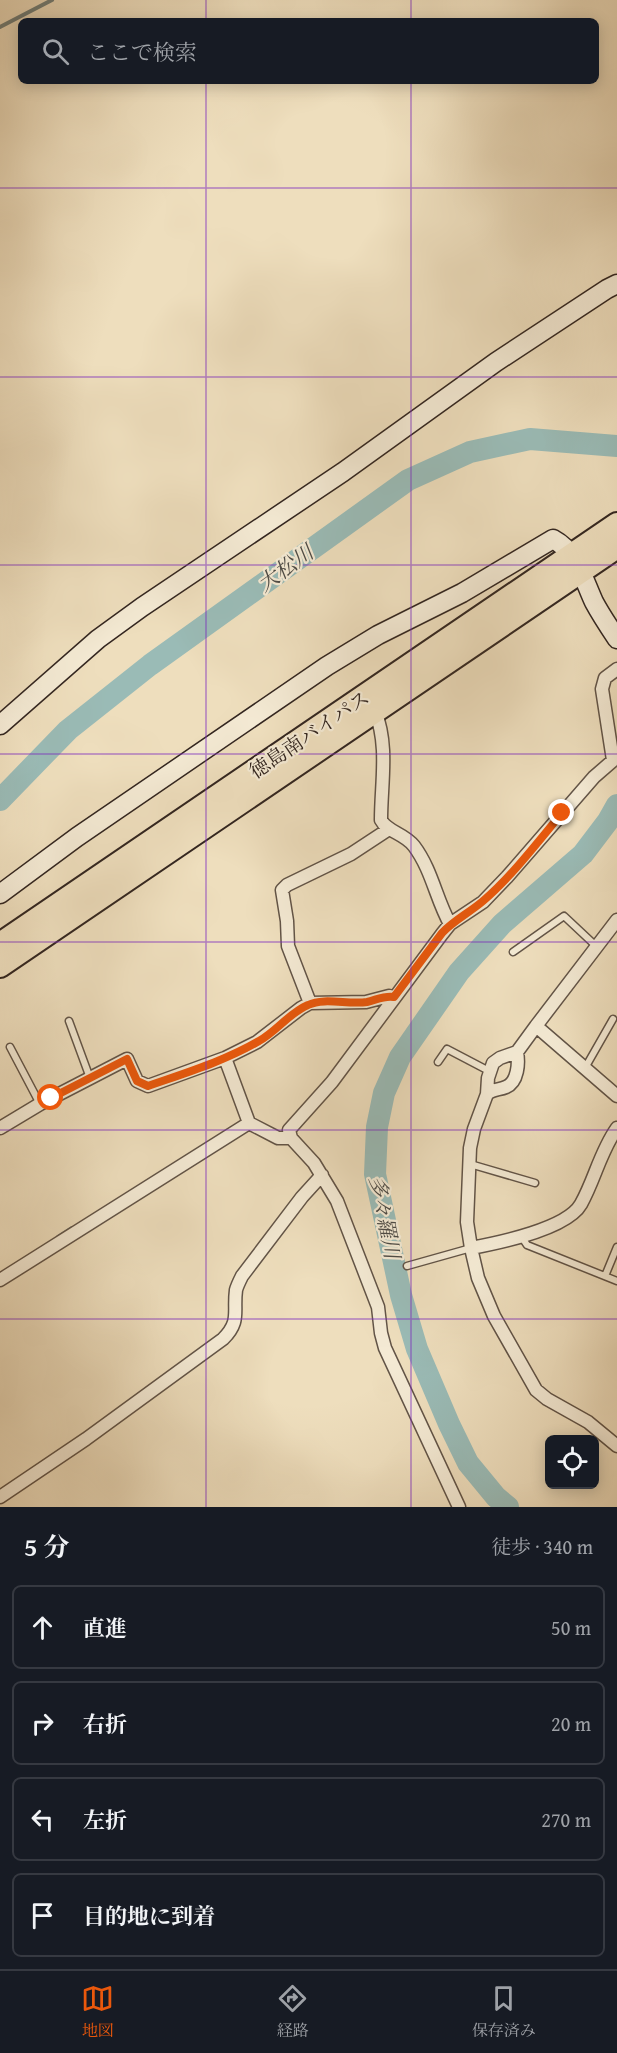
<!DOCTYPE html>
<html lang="ja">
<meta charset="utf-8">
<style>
:root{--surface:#171b24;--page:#20242c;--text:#f1f3f6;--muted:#9ea1a6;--line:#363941;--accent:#ea580c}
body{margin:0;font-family:"Gentium Book Plus","Noto Serif JP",serif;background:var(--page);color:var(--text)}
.controls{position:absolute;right:18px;bottom:18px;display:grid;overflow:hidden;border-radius:9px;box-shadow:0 3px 15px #0003}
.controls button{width:54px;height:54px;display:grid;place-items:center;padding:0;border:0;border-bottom:2px solid var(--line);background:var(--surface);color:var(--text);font:30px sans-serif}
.stop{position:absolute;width:18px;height:18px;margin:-14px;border:4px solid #ea580c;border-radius:50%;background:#fff}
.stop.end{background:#ea580c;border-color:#fff;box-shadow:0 2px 6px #0008}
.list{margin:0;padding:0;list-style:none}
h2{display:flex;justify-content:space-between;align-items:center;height:78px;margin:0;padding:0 24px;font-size:26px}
h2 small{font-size:20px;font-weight:400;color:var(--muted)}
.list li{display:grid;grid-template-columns:39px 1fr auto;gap:18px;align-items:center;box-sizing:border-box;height:84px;margin:0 12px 12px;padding:0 12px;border:2px solid var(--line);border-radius:9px}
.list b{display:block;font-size:22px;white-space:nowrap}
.list em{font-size:20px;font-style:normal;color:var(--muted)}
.icon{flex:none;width:33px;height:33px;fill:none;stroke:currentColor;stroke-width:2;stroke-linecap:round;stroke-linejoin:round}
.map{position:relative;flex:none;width:617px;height:1507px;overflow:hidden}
.search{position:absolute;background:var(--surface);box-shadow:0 3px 15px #0003;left:18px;right:18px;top:18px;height:66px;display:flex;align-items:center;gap:15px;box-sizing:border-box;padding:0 21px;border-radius:9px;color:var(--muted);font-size:22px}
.sheet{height:462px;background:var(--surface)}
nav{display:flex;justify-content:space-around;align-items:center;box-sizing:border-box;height:84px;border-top:2px solid var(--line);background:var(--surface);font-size:16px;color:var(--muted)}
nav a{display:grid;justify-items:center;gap:3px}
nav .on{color:var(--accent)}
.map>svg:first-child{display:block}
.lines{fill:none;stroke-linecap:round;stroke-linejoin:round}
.stream{stroke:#717f7a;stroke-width:4}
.river{stroke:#9abbb6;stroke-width:22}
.lane-casing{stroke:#625447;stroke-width:9}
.street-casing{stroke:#625447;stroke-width:15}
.secondary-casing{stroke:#332620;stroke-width:21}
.highway-casing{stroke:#332620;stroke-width:26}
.lane{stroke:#f4ead4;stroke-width:6}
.street{stroke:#f4ead4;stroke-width:12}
.secondary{stroke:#f4ead4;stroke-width:18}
.highway{stroke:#eedebd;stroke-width:22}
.route{stroke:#ea580c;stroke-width:8}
.grid{fill:none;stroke:#7b2cbf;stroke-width:1.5;stroke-opacity:0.55}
.labels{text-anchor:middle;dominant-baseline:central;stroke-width:4.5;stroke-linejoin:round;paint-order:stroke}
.street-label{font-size:20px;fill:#332620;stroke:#f4ead4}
.water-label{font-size:21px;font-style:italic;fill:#4d4b46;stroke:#f4ead4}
</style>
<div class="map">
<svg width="617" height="1507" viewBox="0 0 617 1507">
<rect width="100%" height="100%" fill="#eedebd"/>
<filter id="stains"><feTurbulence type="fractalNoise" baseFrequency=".00333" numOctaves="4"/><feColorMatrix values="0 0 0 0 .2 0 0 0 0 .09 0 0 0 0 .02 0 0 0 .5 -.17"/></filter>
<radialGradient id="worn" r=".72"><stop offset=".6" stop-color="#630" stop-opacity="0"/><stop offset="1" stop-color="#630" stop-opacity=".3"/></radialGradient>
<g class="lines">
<!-- stream -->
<path class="stream" d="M0,27L52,0
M58,1237L72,1228"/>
<!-- river -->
<path class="river" d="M0,800L68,730L150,665L408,480L470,452L530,439L617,446
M508,1507L496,1497L468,1463L449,1424L417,1349L401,1295L375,1174L377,1127L384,1093L400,1057L459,972L502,924L583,854L608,821L617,805"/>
<!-- lane casing -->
<g class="lane-casing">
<path id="lane" d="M513,952L564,916L596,946
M69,1021L90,1078
M10,1047L40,1104
M438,1062L447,1049L489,1071
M585,1068L613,1019
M470,1164L535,1183
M521,1236L527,1245L617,1281
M407,1266L471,1248
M605,1276L617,1247"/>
</g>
<!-- street casing -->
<g class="street-casing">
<path id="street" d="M375,711C389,746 381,783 381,820C387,832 404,833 414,846C432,870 436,899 450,924
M613,760L602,689L605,678L617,669
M617,920L536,1026L617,1096
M310,1003L288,946L287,921L282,890L287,885L351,854L389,829
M517,1052L500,1058L493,1063L488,1078L487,1094L474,1129L470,1148L467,1222L471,1248L478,1278L494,1316L536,1390L547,1399L588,1422L617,1446
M225,1058L249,1123
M487,1094C493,1089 499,1090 506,1087C518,1082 519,1063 517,1052L536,1026
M0,1128L40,1104L127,1059L137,1081L148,1086L225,1058L257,1042L301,1008L310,1003L366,1002L389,996L394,997
M471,1248C498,1243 567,1229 581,1204C595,1179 600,1152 617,1128
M0,1280L249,1123L278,1138H291
M0,1497L86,1439L223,1339C241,1321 233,1312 236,1290C237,1286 240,1280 242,1276L302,1197L322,1175
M459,1507L385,1348L381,1333L378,1307L337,1201L314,1163L291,1138L289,1130L332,1082L442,934L450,924L483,902L507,877L594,777L617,757"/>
</g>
<!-- secondary casing -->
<g class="secondary-casing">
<path id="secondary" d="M0,725L98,639L142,607L343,472L496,362L607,289L617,284
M0,894L77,837L327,666L378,635L462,593L553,539C577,552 583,578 594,602C601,615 609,627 617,639"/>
</g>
<!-- highway casing -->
<g class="highway-casing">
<path id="highway" d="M0,944L617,524
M0,966L617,547"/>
</g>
<!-- lane -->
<use href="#lane" class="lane"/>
<!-- street -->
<use href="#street" class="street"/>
<!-- secondary -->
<use href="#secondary" class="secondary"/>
<!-- highway -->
<use href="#highway" class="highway"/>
</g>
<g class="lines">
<!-- route -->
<path class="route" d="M51,1098L127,1059L137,1081L148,1086C185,1073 225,1061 259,1041C277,1031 289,1013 308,1005C325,997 348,1005 367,1002C376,1000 385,995 394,997L442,933C454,920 469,913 483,901C512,876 537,843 562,813"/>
</g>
<!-- grid -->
<path class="grid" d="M206,0V21M411,0V21M206,81V1507M411,81V1507M0,188H617M0,377H617M0,565H617M0,754H617M0,942H617M0,1130H617M0,1319H617"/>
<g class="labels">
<!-- street labels -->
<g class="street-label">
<text transform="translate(309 734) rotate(-34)">徳島南バイパス</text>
</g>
<!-- water labels -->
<g class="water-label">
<text transform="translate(285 568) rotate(-36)">大松川</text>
<text transform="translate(385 1217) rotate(79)">多々羅川</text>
</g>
</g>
<rect width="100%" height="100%" filter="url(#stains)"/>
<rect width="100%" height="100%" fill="url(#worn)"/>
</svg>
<div class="controls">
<button><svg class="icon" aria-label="locate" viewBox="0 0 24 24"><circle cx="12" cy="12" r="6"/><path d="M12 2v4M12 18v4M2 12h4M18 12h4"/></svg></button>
</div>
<div class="stop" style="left:51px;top:1098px"></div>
<div class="stop end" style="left:562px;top:813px"></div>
<div class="search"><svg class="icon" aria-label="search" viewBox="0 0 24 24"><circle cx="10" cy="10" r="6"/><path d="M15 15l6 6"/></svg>ここで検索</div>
</div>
<section class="sheet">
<h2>5 分<small>徒歩 · 340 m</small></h2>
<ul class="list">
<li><svg class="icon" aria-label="ahead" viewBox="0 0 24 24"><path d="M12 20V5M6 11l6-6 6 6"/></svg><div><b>直進</b></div><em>50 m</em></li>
<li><svg class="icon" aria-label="right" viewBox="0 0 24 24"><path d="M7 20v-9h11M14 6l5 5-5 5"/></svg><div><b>右折</b></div><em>20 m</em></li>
<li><svg class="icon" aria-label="left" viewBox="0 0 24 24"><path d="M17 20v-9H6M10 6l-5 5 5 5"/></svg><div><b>左折</b></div><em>270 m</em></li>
<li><svg class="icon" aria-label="arrive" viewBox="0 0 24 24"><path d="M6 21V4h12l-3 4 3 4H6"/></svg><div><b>目的地に到着</b></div></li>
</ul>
</section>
<nav>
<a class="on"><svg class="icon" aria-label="map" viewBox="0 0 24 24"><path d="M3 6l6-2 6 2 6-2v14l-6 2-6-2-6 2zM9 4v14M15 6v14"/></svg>地図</a>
<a><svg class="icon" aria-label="directions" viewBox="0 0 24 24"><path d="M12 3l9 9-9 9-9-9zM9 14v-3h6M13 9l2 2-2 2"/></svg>経路</a>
<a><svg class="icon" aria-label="saved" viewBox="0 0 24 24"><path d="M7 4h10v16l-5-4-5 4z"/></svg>保存済み</a>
</nav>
